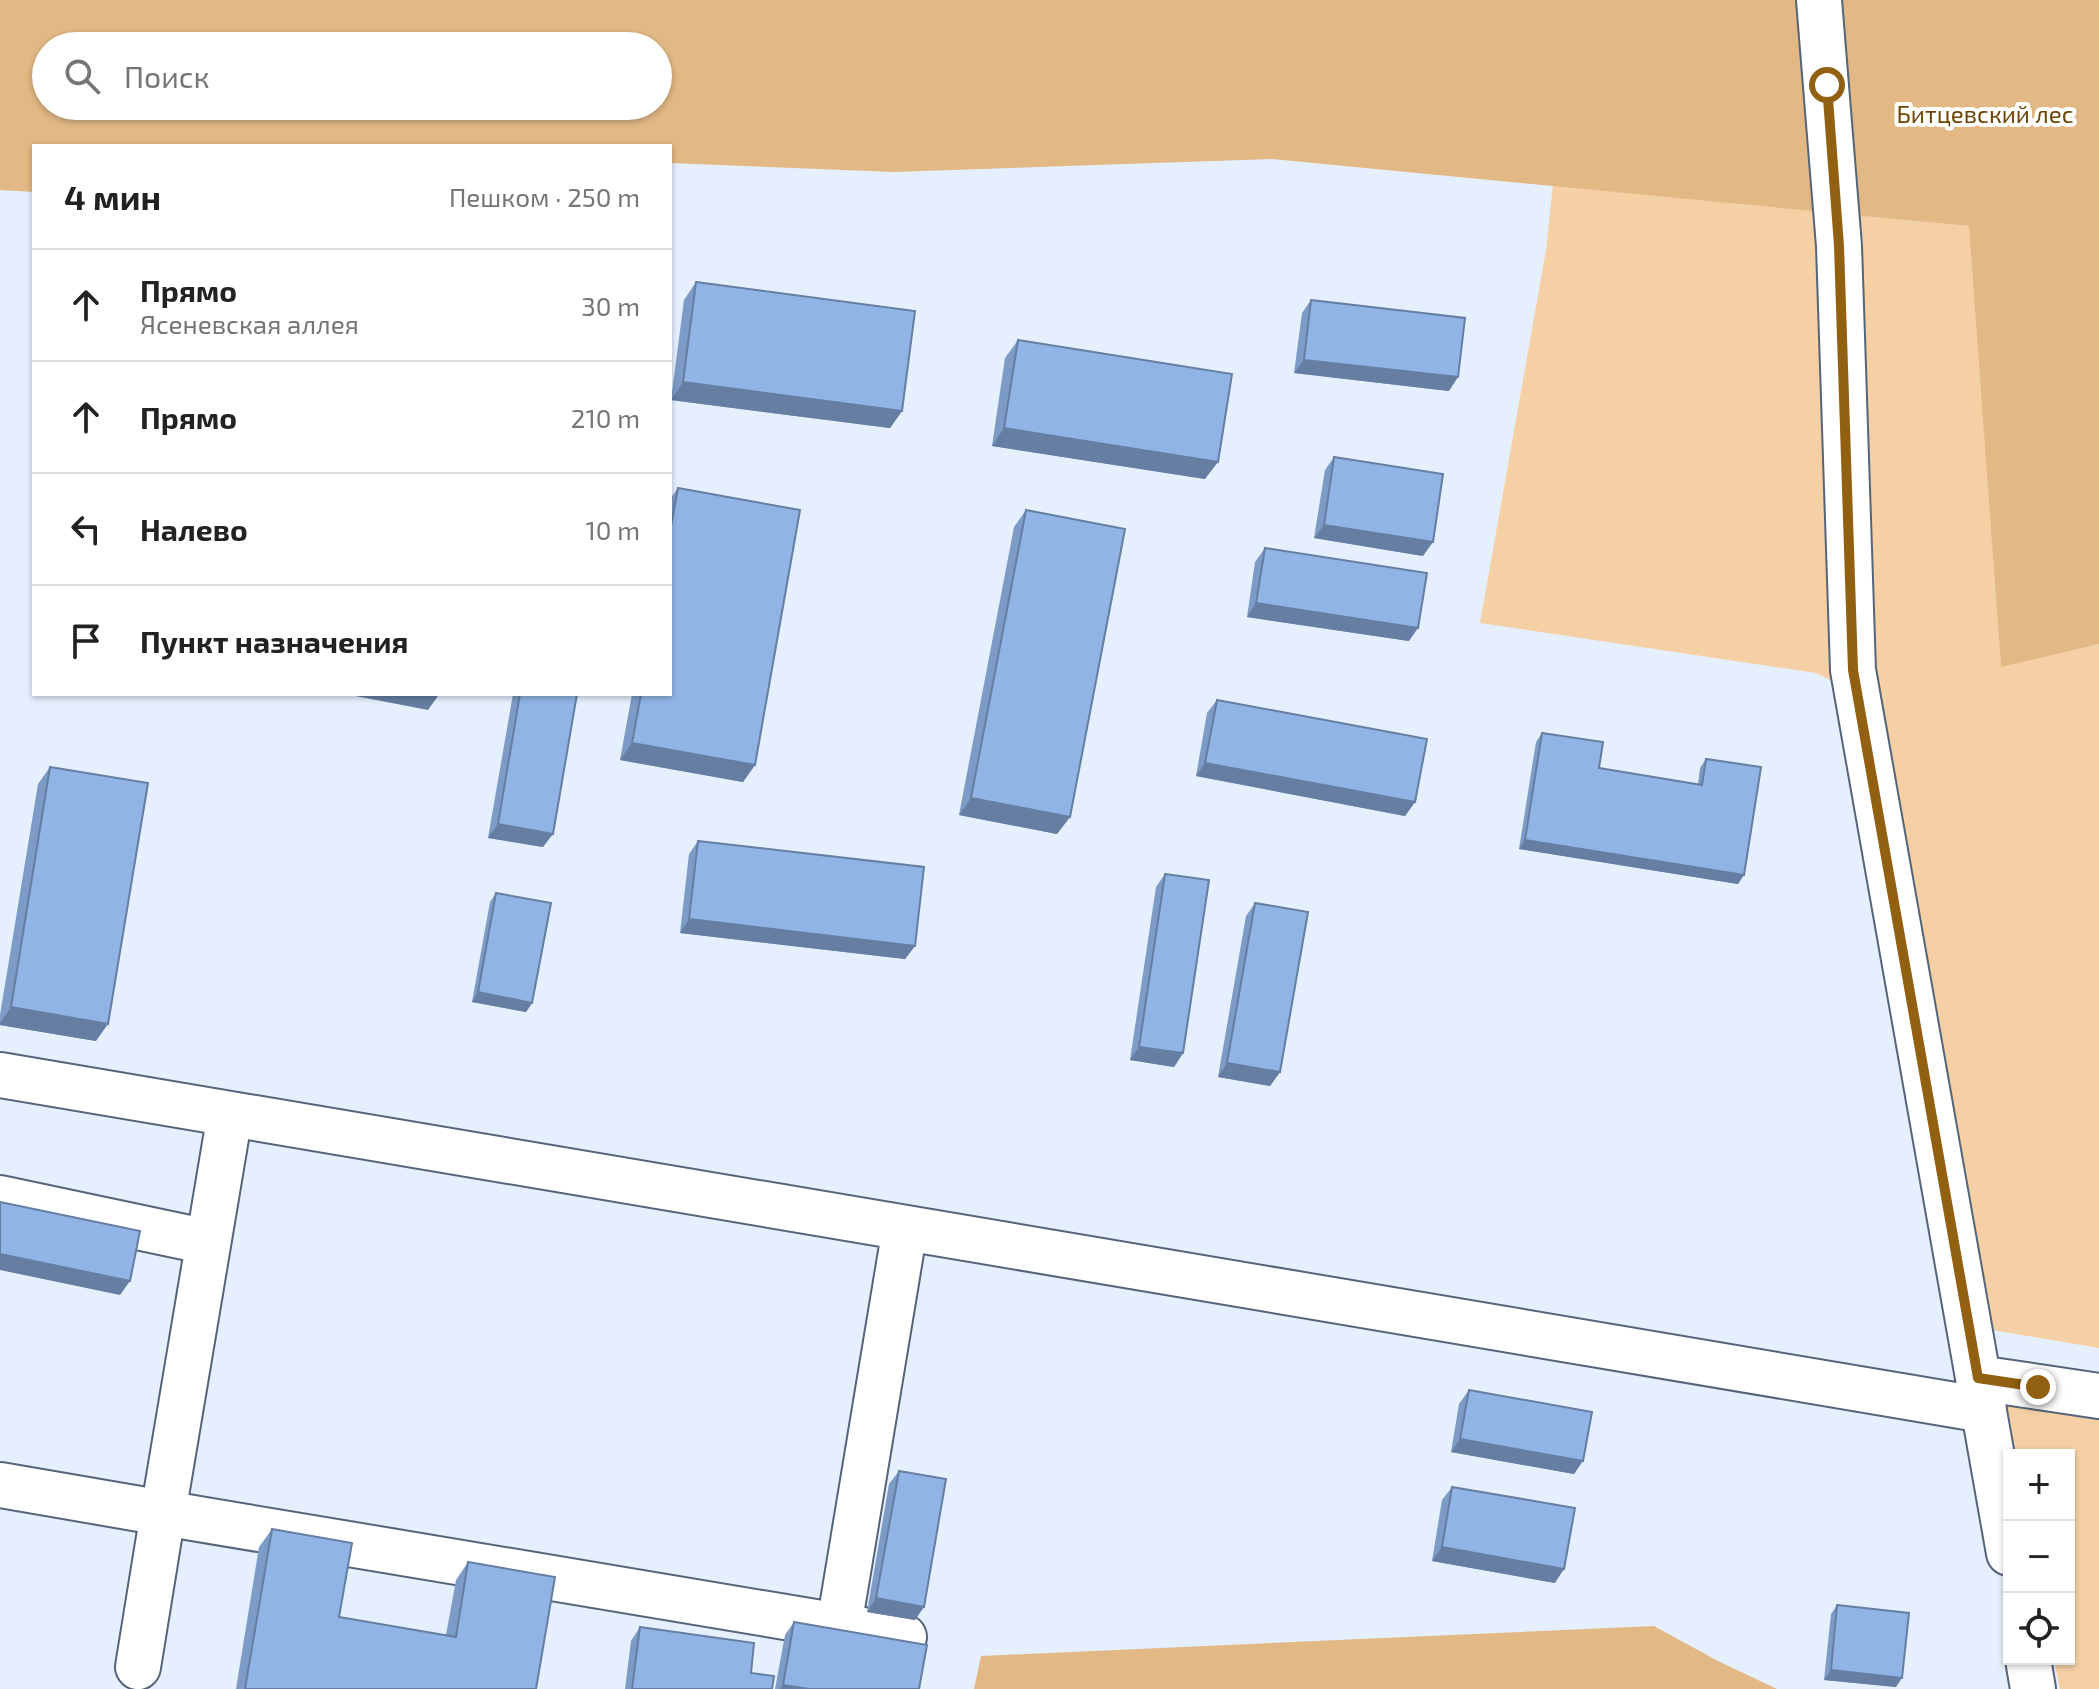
<!DOCTYPE html>
<html lang="ru">
<meta charset="utf-8">
<style>
:root{--surface:#fff;--page:#f6f6f6;--text:#222;--muted:#767676;--line:#e0e0e0}
body{margin:0;font-family:"Exo 2",sans-serif;background:var(--page);color:var(--text)}
.controls{position:absolute;right:24px;bottom:24px;display:grid;overflow:hidden;border-radius:0px;box-shadow:0 2px 6px #0004}
.controls button{width:72px;height:72px;display:grid;place-items:center;padding:0;border:0;border-bottom:2px solid var(--line);background:var(--surface);color:var(--text);font:40px sans-serif}
.stop{position:absolute;width:24px;height:24px;margin:-18px;border:6px solid #926011;border-radius:50%;background:#fff}
.stop.end{background:#926011;border-color:#fff;box-shadow:0 2px 8px #0008}
.list{margin:0;padding:0;list-style:none}
h2{display:flex;justify-content:space-between;align-items:center;height:104px;margin:0;padding:0 32px;font-size:34px}
h2 small{font-size:26px;font-weight:400;color:var(--muted)}
.list li{display:grid;grid-template-columns:52px 1fr auto;gap:24px;align-items:center;box-sizing:border-box;height:112px;padding:0 32px;border-top:2px solid var(--line)}
.list b{display:block;font-size:30px;white-space:nowrap}
.list p{margin:0;font-size:26px;white-space:nowrap;color:var(--muted)}
.list em{font-size:26px;font-style:normal;color:var(--muted)}
.icon{flex:none;width:44px;height:44px;fill:none;stroke:currentColor;stroke-width:2;stroke-linecap:round;stroke-linejoin:round}
.map{position:relative;flex:none;width:2099px;height:1689px;overflow:hidden}
.search{position:absolute;background:var(--surface);box-shadow:0 2px 6px #0004;left:32px;top:32px;width:640px;height:88px;display:flex;align-items:center;gap:20px;box-sizing:border-box;padding:0 28px;border-radius:44px;color:var(--muted);font-size:30px}
.panel{position:absolute;background:var(--surface);box-shadow:0 2px 6px #0004;left:32px;top:144px;width:640px;height:552px;border-radius:0px}
.map>svg:first-child{display:block}
.green{fill:#f5d0a4}
.forest{fill:#e2b885;fill-rule:evenodd}
.lines{fill:none;stroke-linecap:round;stroke-linejoin:round}
.minor-casing{stroke:#56647a;stroke-width:48}
.minor{stroke:#fff;stroke-width:44}
.wall{fill:#7c9bc6}
.shaded-wall{fill:#657ea1}
.building{fill:#90b4e6;stroke:#657ea1;stroke-width:2}
.route{stroke:#926011;stroke-width:10}
.labels{text-anchor:middle;dominant-baseline:central;stroke-width:8;stroke-linejoin:round;paint-order:stroke}
.park-label{font-size:24px;fill:#6e4604;stroke:#fff}
</style>
<div class="map">
<svg width="2099" height="1689" viewBox="0 0 2099 1689">
<rect width="100%" height="100%" fill="#e5effe"/>
<!-- green -->
<path class="green" d="M1553,185L1970,226L2001,666L2099,644V1348L1986,1329L1870,699L1816,673L1480,623L1546,250Z
M2000,1397L2099,1414V1689H2060L2054,1659H2069V1455H2012Z"/>
<!-- forest -->
<path class="forest" d="M0,0H2099V644L2001,667L1969,226L1272,159L894,172L670,163V146H34V192L0,190ZM46,46H658V106H46Z
M1654,1626L1718,1661L1777,1689H974L981,1656Z"/>
<g class="lines">
<!-- minor casing -->
<g class="minor-casing">
<path id="minor" d="M1819,0L1839,246L1853,670L2009,1553
M0,1075L1984,1410
M230,1114L163,1513L839,1626L905,1228
M0,1198L208,1242
M1978,1378L2099,1396
M0,1485L163,1513L138,1667
M839,1626L904,1637
M2028,1659L2033,1689"/>
</g>
<!-- minor -->
<use href="#minor" class="minor"/>
</g>
<!-- wall -->
<path class="wall" d="M696,282L902,411L890,428L671,400L684,300Z
M1311,300L1449,391L1294,373L1302,313Z
M1018,340L1205,479L992,446L1005,358Z
M1334,457L1423,556L1314,538L1325,470Z
M678,488L755,765L743,782L620,760L632,694H670V499Z
M1026,510L1070,817L1057,834L959,815L1014,527Z
M1265,548L1409,641L1247,617L1255,562Z
M513,694H577L543,847L488,838Z
M1217,700L1415,802L1405,816L1196,776L1207,713Z
M1542,733L1599,768L1698,784L1700,768L1706,759L1738,884L1519,849L1536,742Z
M50,767L96,1041L0,1025V1015L38,784Z
M698,841L915,946L905,959L680,933L689,854Z
M1165,874L1183,1053L1174,1067L1130,1060L1156,887Z
M496,893L532,1003L526,1012L472,1002L490,902Z
M1255,903L1280,1072L1270,1086L1218,1077L1246,916Z
M1469,1390L1574,1474L1451,1452L1459,1404Z
M899,1471L915,1620L867,1612L889,1484Z
M1452,1487L1555,1583L1432,1561L1442,1500Z
M272,1529L339,1617L446,1635L456,1580L468,1562L536,1689H236L259,1547Z
M1837,1605L1896,1687L1824,1680L1831,1614Z
M794,1622L919,1689H775L785,1635Z
M640,1627L751,1673L772,1689H625L631,1641Z"/>
<!-- shaded-wall -->
<path class="shaded-wall" d="M1304,360L1458,377L1449,391L1294,373Z
M683,382L902,411L890,428L671,400Z
M1004,428L1218,462L1205,479L992,446Z
M1324,525L1433,542L1423,556L1314,538Z
M1256,603L1418,628L1409,641L1247,617Z
M345,694H425L438,696L428,710Z
M632,743L755,765L743,782L620,760Z
M1205,763L1415,802L1405,816L1196,776Z
M971,798L1070,817L1057,834L959,815Z
M498,824L553,834L543,847L488,838Z
M1525,840L1744,875L1738,884L1519,849Z
M689,919L915,946L905,959L680,933Z
M478,992L532,1003L526,1012L472,1002Z
M11,1007L108,1024L96,1041L0,1025V1023Z
M1139,1047L1183,1053L1174,1067L1130,1060Z
M1227,1063L1280,1072L1270,1086L1218,1077Z
M0,1254L130,1281L120,1295L0,1270Z
M1460,1439L1583,1461L1574,1474L1451,1452Z
M1442,1547L1564,1569L1555,1583L1432,1561Z
M876,1598L924,1607L915,1620L867,1612Z
M1831,1670L1902,1678L1896,1687L1824,1680Z
M783,1685L809,1689H780Z"/>
<!-- building -->
<path class="building" d="M696,282L915,311L902,411L683,382Z
M1311,300L1465,318L1458,377L1304,360Z
M1018,340L1232,374L1218,462L1004,428Z
M1334,457L1443,474L1433,542L1324,525Z
M678,488L800,510L755,765L632,743L641,694H670V531Z
M1026,510L1125,529L1070,817L971,798Z
M1265,548L1427,573L1418,628L1256,603Z
M520,694H577L553,834L498,824Z
M1217,700L1427,739L1415,802L1205,763Z
M1542,733L1603,742L1599,768L1702,785L1706,759L1761,767L1744,875L1525,840Z
M50,767L148,783L108,1024L11,1007Z
M698,841L924,867L915,946L689,919Z
M1165,874L1209,880L1183,1053L1139,1047Z
M496,893L551,903L532,1003L478,992Z
M1255,903L1308,912L1280,1072L1227,1063Z
M0,1202L140,1231L130,1281L0,1254Z
M1469,1390L1592,1412L1583,1461L1460,1439Z
M899,1471L946,1479L924,1607L876,1598Z
M1452,1487L1575,1508L1564,1569L1442,1547Z
M272,1529L352,1543L339,1617L456,1637L468,1562L555,1577L536,1689H245Z
M1837,1605L1909,1613L1902,1678L1831,1670Z
M794,1622L927,1645L919,1689H809L783,1685Z
M640,1627L754,1643L751,1673L774,1676L772,1689H632Z"/>
<g class="lines">
<!-- route -->
<path class="route" d="M1827,85L1839,246L1853,670L1978,1378L2038,1387"/>
</g>
<g class="labels">
<!-- park labels -->
<g class="park-label">
<text x="1985" y="113">Битцевский лес</text>
</g>
</g>
</svg>
<div class="controls">
<button>+</button>
<button>−</button>
<button><svg class="icon" aria-label="locate" viewBox="0 0 24 24"><circle cx="12" cy="12" r="6"/><path d="M12 2v4M12 18v4M2 12h4M18 12h4"/></svg></button>
</div>
<div class="stop" style="left:1827px;top:85px"></div>
<div class="stop end" style="left:2038px;top:1387px"></div>
<div class="search"><svg class="icon" aria-label="search" viewBox="0 0 24 24"><circle cx="10" cy="10" r="6"/><path d="M15 15l6 6"/></svg>Поиск</div>
<section class="panel">
<h2>4 мин<small>Пешком · 250 m</small></h2>
<ul class="list">
<li><svg class="icon" aria-label="ahead" viewBox="0 0 24 24"><path d="M12 20V5M6 11l6-6 6 6"/></svg><div><b>Прямо</b><p>Ясеневская аллея</p></div><em>30 m</em></li>
<li><svg class="icon" aria-label="ahead" viewBox="0 0 24 24"><path d="M12 20V5M6 11l6-6 6 6"/></svg><div><b>Прямо</b></div><em>210 m</em></li>
<li><svg class="icon" aria-label="left" viewBox="0 0 24 24"><path d="M17 20v-9H6M10 6l-5 5 5 5"/></svg><div><b>Налево</b></div><em>10 m</em></li>
<li><svg class="icon" aria-label="arrive" viewBox="0 0 24 24"><path d="M6 21V4h12l-3 4 3 4H6"/></svg><div><b>Пункт назначения</b></div></li>
</ul>
</section>
</div>
